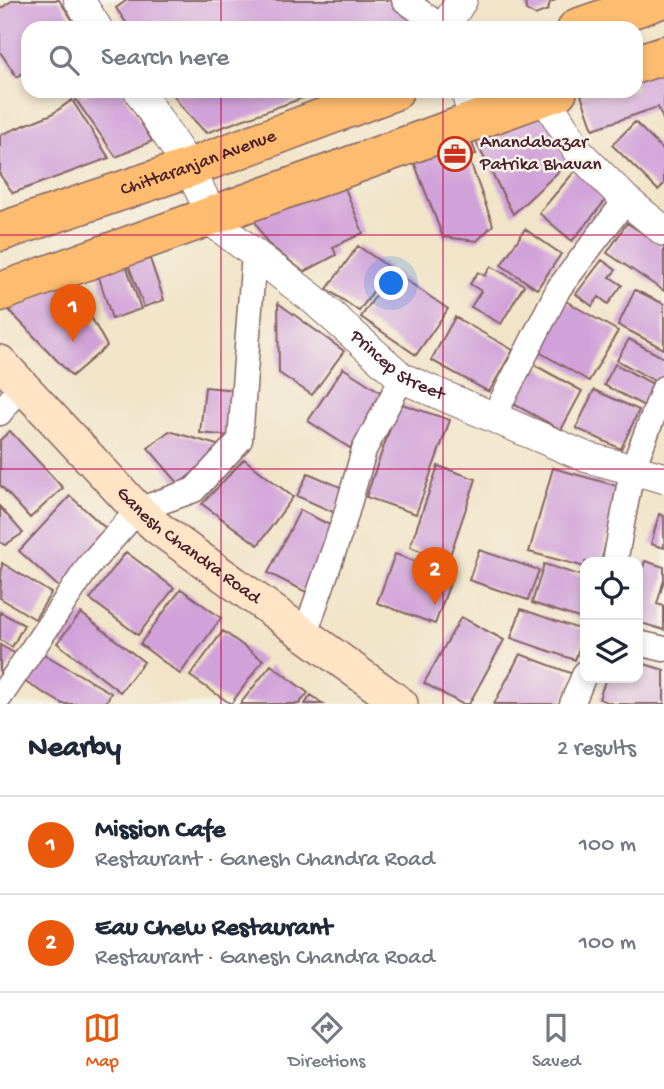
<!DOCTYPE html>
<meta charset="utf-8">
<style>
:root{--surface:#fff;--page:#f2f2f3;--text:#1f2937;--muted:#747a83;--line:#e0e1e3;--accent:#ea580c}
body{margin:0;font-family:"Gochi Hand",sans-serif;background:var(--page);color:var(--text)}
.controls{position:absolute;right:21px;bottom:21px;display:grid;overflow:hidden;border-radius:14px;box-shadow:0 4px 10px #0003}
.controls button{width:63px;height:63px;display:grid;place-items:center;padding:0;border:0;border-bottom:2px solid var(--line);background:var(--surface);color:var(--text);font:35px sans-serif}
.you{position:absolute;left:392px;top:284px;width:24px;height:24px;margin:-18px;border:5px solid #fff;border-radius:50%;background:#1a73e8;box-shadow:0 0 0 10px #1a73e833}
.badge{display:grid;place-items:center;width:46px;height:46px;border-radius:50%;background:var(--accent);color:#fff;font-size:23px;font-weight:700}
.pin{position:absolute;translate:-50% -58px;filter:drop-shadow(0 2px 4px #0008)}
.pin::after{content:'';position:absolute;top:37px;width:24px;height:21px;background:inherit;clip-path:polygon(0 0,100% 0,50% 100%)}
.list{margin:0;padding:0;list-style:none}
h2{display:flex;justify-content:space-between;align-items:center;height:91px;margin:0;padding:0 28px;font-size:30px}
h2 small{font-size:23px;font-weight:400;color:var(--muted)}
.list li{display:grid;grid-template-columns:46px 1fr auto;gap:21px;align-items:center;box-sizing:border-box;height:98px;padding:0 28px;border-top:2px solid var(--line)}
.list b{display:block;font-size:26px;white-space:nowrap}
.list p{margin:0;font-size:23px;white-space:nowrap;color:var(--muted)}
.list em{font-size:23px;font-style:normal;color:var(--muted)}
.icon{flex:none;width:38px;height:38px;fill:none;stroke:currentColor;stroke-width:2;stroke-linecap:round;stroke-linejoin:round}
.map{position:relative;flex:none;width:664px;height:704px;overflow:hidden}
.search{position:absolute;background:var(--surface);box-shadow:0 4px 10px #0003;left:21px;right:21px;top:21px;height:77px;display:flex;align-items:center;gap:18px;box-sizing:border-box;padding:0 24px;border-radius:21px;color:var(--muted);font-size:26px}
.sheet{height:287px;background:var(--surface)}
nav{display:flex;justify-content:space-around;align-items:center;box-sizing:border-box;height:98px;border-top:2px solid var(--line);background:var(--surface);font-size:19px;color:var(--muted)}
nav a{display:grid;justify-items:center;gap:4px}
nav .on{color:var(--accent)}
.map>svg:first-child{display:block}
.building{fill:#d1a2d9}
.lines{fill:none;stroke-linecap:round;stroke-linejoin:round}
.minor-casing{stroke:#846462;stroke-width:27}
.tertiary-casing{stroke:#846462;stroke-width:32}
.secondary-casing{stroke:#846462;stroke-width:36}
.primary-casing{stroke:#846462;stroke-width:41}
.minor{stroke:#fff;stroke-width:24}
.tertiary{stroke:#fff;stroke-width:30}
.secondary{stroke:#ffe4c6;stroke-width:33}
.primary{stroke:#febc70;stroke-width:38}
.grid{fill:none;stroke:#c2185b;stroke-width:2;stroke-opacity:0.55}
.labels{text-anchor:middle;dominant-baseline:central;stroke-width:5;stroke-linejoin:round;paint-order:stroke}
.poi-label{font-size:19px;fill:#4a1f2b;stroke:#f7f3e8;text-anchor:start}
.street-label{font-size:19px;fill:#4a1f2b;stroke:#f7f3e8}
</style>
<div class="map">
<svg width="664" height="704" viewBox="0 0 664 704">
<rect width="100%" height="100%" fill="#f7f3e8"/>
<filter id="ink" filterUnits="userSpaceOnUse"><feTurbulence type="fractalNoise" baseFrequency=".0143" numOctaves="2"/><feDisplacementMap in="SourceGraphic" scale="14" xChannelSelector="R" yChannelSelector="G"/><feConvolveMatrix kernelMatrix="1 2 1 2 8 2 1 2 1" color-interpolation-filters="sRGB"/></filter>
<filter id="wash" filterUnits="userSpaceOnUse"><feTurbulence type="fractalNoise" baseFrequency=".00686" numOctaves="4" result="noise"/><feDisplacementMap in="SourceGraphic" scale="28" xChannelSelector="R" yChannelSelector="G"/><feGaussianBlur stdDeviation="1.57" result="paint"/><feColorMatrix in="noise" values="0 0 0 0 0 0 0 0 0 0 0 0 0 0 0 0 0 1.4 0 .05"/><feComposite in="paint" operator="in"/></filter>
<g filter="url(#wash)">
<rect width="100%" height="100%" fill="#f1e4c8"/>
<g id="blocks">
<!-- building -->
<path class="building" d="M13,0H59L78,28H28V69L17,77L0,52V9Z
M127,0H412L442,28H130L116,8Z
M525,0H556L550,2L548,10L535,15L526,10Z
M664,68V122L658,107L593,129L581,95L594,91H636V77Z
M77,91H80L83,96L92,91H122L152,141L116,157L72,94Z
M171,91H322L206,133L180,105Z
M72,100L109,158L13,193L0,175V135L52,114Z
M545,111L570,161L513,214L475,140Z
M635,122L664,151V184L658,190L612,145Z
M470,137L476,154L468,156L493,225L477,241L443,237L412,157Z
M581,164L601,185L605,201L572,241L539,213Z
M341,178L363,233L333,247L336,255L304,272L267,243L251,214Z
M627,223L664,247V291L607,253Z
M525,229L561,254L537,289L501,265Z
M358,246L390,268L359,311L327,289Z
M148,253L164,300L144,307L127,261Z
M602,260L616,270L610,277L622,285L608,304L599,297L592,306L576,294Z
M125,262L141,309L112,319L97,271Z
M491,266L524,285L501,324L471,307L481,291L470,284L478,272L485,276Z
M393,271L448,309L416,355L361,317Z
M68,275L107,346L72,376L7,308Z
M635,290L664,304V349L618,325Z
M562,299L618,331L589,381L534,349Z
M278,303L344,351L312,395L279,373Z
M455,317L513,350L489,392L431,360Z
M629,339L664,358V373L658,383L617,360Z
M529,362L582,391L561,430L508,401Z
M615,364L655,385L644,406L604,385Z
M343,368L385,395L350,448L308,421Z
M205,387L236,390L231,436L200,433Z
M594,390L639,410L621,449L576,428Z
M399,403L450,420L416,514L366,497Z
M10,431L63,488L30,518L0,485V440Z
M169,431L224,447L179,484L148,448Z
M244,459L293,497L258,545L202,504Z
M438,466L476,479L448,561L410,547Z
M553,468L621,487L601,562H585V567L529,552Z
M308,473L345,489L335,513L297,496Z
M70,496L111,533L60,588L19,551Z
M0,507L23,533L5,545L0,542Z
M300,510L338,529L306,592L268,573Z
M659,514L664,516V548L651,544Z
M479,550L539,570L528,600L469,580Z
M126,552L174,588L138,635L90,599Z
M395,554L453,575L435,624L377,603Z
M645,561L664,567V580L657,604L664,606V630L638,622V584Z
M2,563L51,593L35,619L0,598Z
M544,564L585,577V620L532,603Z
M181,589L221,618L180,674L140,644Z
M521,609L585,631L575,660L511,638Z
M0,612L24,625L12,647L0,640Z
M81,613L144,662L120,692L57,643Z
M461,617L504,640L469,704H462L424,683Z
M223,631L263,660L231,704L190,676Z
M0,645L16,654L0,682Z
M42,653L111,693L105,704H63L25,682Z
M520,654L573,674L561,704H494Z
M638,662L664,670V704H613L599,699L606,678H638Z
M271,665L308,693L299,704H240Z
M311,695L323,704H305Z"/>
</g>
</g>
<g filter="url(#ink)">
<use href="#blocks" fill-opacity="0" stroke="#846462" stroke-width="2"/>
<g class="lines">
<!-- minor casing -->
<g class="minor-casing">
<path id="minor" d="M404,0L443,28
M0,413L22,385
M493,418L559,288L626,200
M615,562L632,470L664,388
M305,634L345,518L364,450L402,378
M638,643L664,649
M0,697L90,564L138,510L194,490L240,440L254,254
M572,704L585,673"/>
</g>
<!-- tertiary casing -->
<g class="tertiary-casing">
<g id="tertiary">
<path d="M79,0L97,28"/>
<path d="M444,28L462,0"/>
<path id="s1" d="M139,91L189,168L217,225L313,299L402,378L586,457L664,478"/>
<path d="M466,91L474,121"/>
<path d="M541,91L579,153L626,200L664,231"/>
</g>
</g>
<!-- secondary casing -->
<g class="secondary-casing">
<g id="secondary">
<path id="s2" d="M0,362L138,510L158,528L401,704"/>
</g>
</g>
<!-- primary casing -->
<g class="primary-casing">
<g id="primary">
<path d="M577,28L658,0"/>
<path d="M636,64L664,55"/>
<path id="s3" d="M0,232L189,168L394,91"/>
<path d="M0,292L558,91"/>
</g>
</g>
<!-- minor -->
<use href="#minor" class="minor"/>
<!-- tertiary -->
<use href="#tertiary" class="tertiary"/>
<!-- secondary -->
<use href="#secondary" class="secondary"/>
<!-- primary -->
<use href="#primary" class="primary"/>
</g>
</g>
<!-- grid -->
<path class="grid" d="M221,0V28M443,0V28M221,91V704M443,91V704M0,235H664M0,469H664"/>
<!-- icons -->
<defs>
<g id="office-ring" transform="scale(1.75)"><circle r="9.5" fill="#f7f3e8" stroke="#c8321e" stroke-width="1.5"/><path d="M-6-3h4V-5.5h4V-3h4V5H-6ZM-1-4.5V-3h2v-1.5ZM-6 0V1H6V0Z" fill="#c8321e"/></g>
</defs>
<g fill-rule="evenodd">
<use href="#office-ring" x="455" y="154"/>
</g>
<g class="labels">
<!-- poi labels -->
<g class="poi-label">
<text x="480" y="143">Anandabazar<tspan x="480" dy="22">Patrika Bhavan</tspan></text>
</g>
<!-- street labels -->
<g class="street-label">
<text stroke="none"><textPath href="#s3" startOffset="210">Chittaranjan Avenue</textPath></text>
<text stroke="none"><textPath href="#s1" startOffset="385">Princep Street</textPath></text>
<text stroke="none"><textPath href="#s2" startOffset="264">Ganesh Chandra Road</textPath></text>
</g>
</g>
</svg>
<div class="controls">
<button><svg class="icon" aria-label="locate" viewBox="0 0 24 24"><circle cx="12" cy="12" r="6"/><path d="M12 2v4M12 18v4M2 12h4M18 12h4"/></svg></button>
<button><svg class="icon" aria-label="layers" viewBox="0 0 24 24"><path d="M12 4l9 5-9 5-9-5zM3 14l9 5 9-5"/></svg></button>
</div>
<div class="you"></div>
<div class="pin badge" style="left:73px;top:342px">1</div>
<div class="pin badge" style="left:435px;top:605px">2</div>
<div class="search"><svg class="icon" aria-label="search" viewBox="0 0 24 24"><circle cx="10" cy="10" r="6"/><path d="M15 15l6 6"/></svg>Search here</div>
</div>
<section class="sheet">
<h2>Nearby<small>2 results</small></h2>
<ul class="list">
<li><span class="badge">1</span><div><b>Mission Cafe</b><p>Restaurant · Ganesh Chandra Road</p></div><em>100 m</em></li>
<li><span class="badge">2</span><div><b>Eau Chew Restaurant</b><p>Restaurant · Ganesh Chandra Road</p></div><em>100 m</em></li>
</ul>
</section>
<nav>
<a class="on"><svg class="icon" aria-label="map" viewBox="0 0 24 24"><path d="M3 6l6-2 6 2 6-2v14l-6 2-6-2-6 2zM9 4v14M15 6v14"/></svg>Map</a>
<a><svg class="icon" aria-label="directions" viewBox="0 0 24 24"><path d="M12 3l9 9-9 9-9-9zM9 14v-3h6M13 9l2 2-2 2"/></svg>Directions</a>
<a><svg class="icon" aria-label="saved" viewBox="0 0 24 24"><path d="M7 4h10v16l-5-4-5 4z"/></svg>Saved</a>
</nav>
